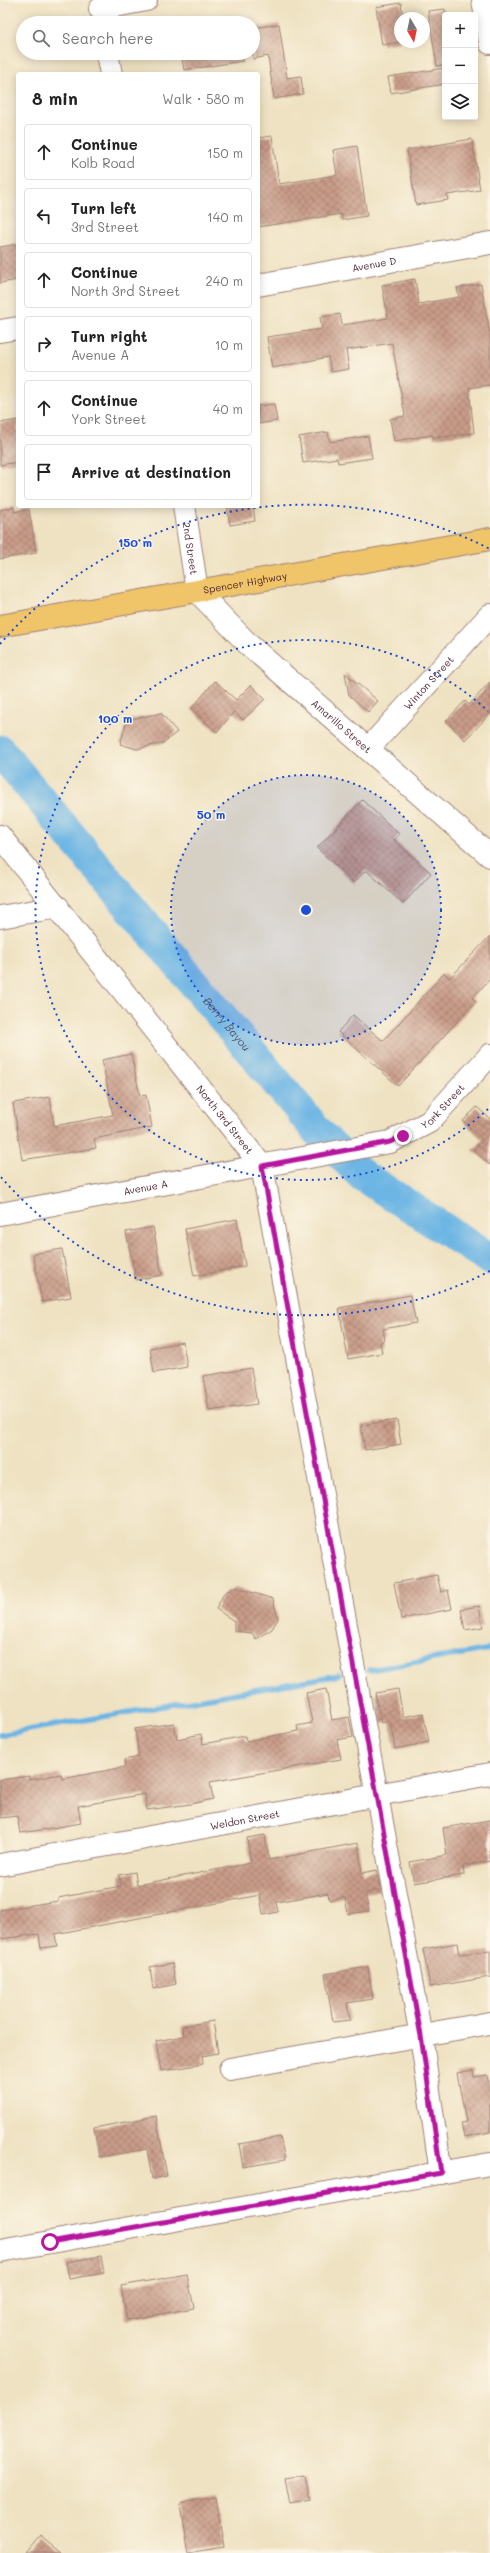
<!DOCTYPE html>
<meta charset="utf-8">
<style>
:root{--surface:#fff;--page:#f6f6f6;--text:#222;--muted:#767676;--line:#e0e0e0}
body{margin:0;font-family:Mali,sans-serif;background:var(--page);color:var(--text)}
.controls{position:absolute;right:12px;top:12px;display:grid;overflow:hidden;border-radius:4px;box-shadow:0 2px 10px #0003}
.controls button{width:36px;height:36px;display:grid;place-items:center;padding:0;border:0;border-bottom:1px solid var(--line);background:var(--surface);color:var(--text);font:20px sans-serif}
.compass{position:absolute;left:394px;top:12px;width:36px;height:36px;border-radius:50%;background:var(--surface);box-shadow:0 2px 10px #0003;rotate:171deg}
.stop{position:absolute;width:12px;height:12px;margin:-9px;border:3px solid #b5179e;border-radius:50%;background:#fff}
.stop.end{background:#b5179e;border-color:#fff;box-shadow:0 1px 4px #0008}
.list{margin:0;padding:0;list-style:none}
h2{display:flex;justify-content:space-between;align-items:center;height:52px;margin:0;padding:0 16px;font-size:17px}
h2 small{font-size:13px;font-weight:400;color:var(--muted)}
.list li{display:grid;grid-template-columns:26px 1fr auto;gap:12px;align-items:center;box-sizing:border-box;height:56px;margin:0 8px 8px;padding:0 8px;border:1px solid var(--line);border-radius:4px}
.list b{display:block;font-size:15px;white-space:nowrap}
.list p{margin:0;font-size:13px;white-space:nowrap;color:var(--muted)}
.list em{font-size:13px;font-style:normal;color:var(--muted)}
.icon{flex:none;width:22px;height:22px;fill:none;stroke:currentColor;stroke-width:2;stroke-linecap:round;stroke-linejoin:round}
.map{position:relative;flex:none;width:490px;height:2553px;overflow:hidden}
.search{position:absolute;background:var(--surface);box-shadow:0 2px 10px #0003;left:16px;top:16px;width:244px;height:44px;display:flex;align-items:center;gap:10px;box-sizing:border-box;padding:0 14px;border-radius:22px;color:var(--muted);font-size:15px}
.panel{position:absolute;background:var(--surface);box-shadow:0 2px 10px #0003;left:16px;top:72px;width:244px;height:436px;border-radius:4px}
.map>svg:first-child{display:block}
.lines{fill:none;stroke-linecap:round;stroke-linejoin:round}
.stream{stroke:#6cb5e4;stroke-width:5.5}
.river{stroke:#6cb5e4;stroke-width:32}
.building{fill:url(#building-cross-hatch)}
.minor-casing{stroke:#9c8076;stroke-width:24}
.major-casing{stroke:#9c8076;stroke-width:24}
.minor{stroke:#fff;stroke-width:22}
.major{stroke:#f0c469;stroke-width:22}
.route{stroke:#b5179e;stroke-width:5}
.ring{fill:none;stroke:#1d4ed8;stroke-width:2;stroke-dasharray:2 4}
.labels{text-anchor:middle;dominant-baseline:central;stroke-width:3;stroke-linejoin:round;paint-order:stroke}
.street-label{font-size:10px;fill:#4a1f2b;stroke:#fcf5e5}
.water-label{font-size:11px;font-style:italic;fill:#56546c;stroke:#fcf5e5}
.centre{fill:#1d4ed8;stroke:#fcf5e5;stroke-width:2}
.ring-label{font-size:12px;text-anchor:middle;font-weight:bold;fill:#1d4ed8;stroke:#fcf5e5;stroke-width:3;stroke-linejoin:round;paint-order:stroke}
</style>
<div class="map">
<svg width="490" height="2553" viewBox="0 0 490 2553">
<defs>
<pattern id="building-cross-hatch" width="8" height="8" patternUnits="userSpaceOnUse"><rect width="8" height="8" fill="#c99c89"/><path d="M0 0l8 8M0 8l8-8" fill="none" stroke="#a57f70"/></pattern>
</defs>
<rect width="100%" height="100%" fill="#fcf5e5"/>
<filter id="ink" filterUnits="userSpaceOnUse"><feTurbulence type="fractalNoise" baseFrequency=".025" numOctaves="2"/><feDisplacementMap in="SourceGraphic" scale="8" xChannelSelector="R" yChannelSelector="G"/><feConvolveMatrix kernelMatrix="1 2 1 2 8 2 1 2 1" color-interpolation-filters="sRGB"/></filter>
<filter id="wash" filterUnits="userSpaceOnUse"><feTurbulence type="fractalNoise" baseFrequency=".012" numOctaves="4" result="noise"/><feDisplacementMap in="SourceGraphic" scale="16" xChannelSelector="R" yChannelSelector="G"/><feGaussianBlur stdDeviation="0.9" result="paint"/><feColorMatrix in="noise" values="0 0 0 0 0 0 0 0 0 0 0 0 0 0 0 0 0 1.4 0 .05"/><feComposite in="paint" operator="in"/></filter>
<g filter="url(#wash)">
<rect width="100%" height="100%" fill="#efe2c2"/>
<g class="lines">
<!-- stream -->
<path class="stream" d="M369,1670L490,1649
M0,1735L339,1675"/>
<!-- river -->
<path class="river" id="s1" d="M0,751L319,1133L363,1176L490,1259"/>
</g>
<g id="blocks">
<!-- building -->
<path class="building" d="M401,3L403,18H400V42L382,45L376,7Z
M445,9V65L437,66L428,11Z
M279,24L287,78L301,76L303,94L274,99L268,56L253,59V28Z
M181,53H242L243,61L184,70Z
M445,68V84L391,93L388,77Z
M272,136L279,184L337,175L333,150L357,146L367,216L342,220L341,214L258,227V138Z
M472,139L480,190L447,195L448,200L416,205L407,150Z
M18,244V280L0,283V247Z
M415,279L419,304L459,297L457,288L481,284L490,334V385L469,388L474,433L434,438L433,435L394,441L390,419L405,416L392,343L346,350L349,369L331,372L328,357L272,368L267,337L322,329L320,317L340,314L342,325L388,318L382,285Z
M274,404L277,421L258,424V406Z
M18,420V462L0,465V423Z
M328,432L330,442L368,436L372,458L338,463L337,458L303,463L299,437Z
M227,506H253L255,521L230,525Z
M14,507V512L29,509L36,553L0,559V510Z
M345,673L378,701L368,712L349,695Z
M215,681L236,700L251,685L265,699L243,720L234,712L217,732L191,709Z
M490,682V714L465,740L446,721L465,701L469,705Z
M161,713L177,732L163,743L137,749L120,744L127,720Z
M362,800L399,834L394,840L431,873L403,904L366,870L354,883L317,848Z
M490,936V979L472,998L476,1001L398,1086L338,1032L353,1015L383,1041L444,973L450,978Z
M131,1054L140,1096L146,1095L152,1127L94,1139L96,1148L22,1160L13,1103L50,1097L54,1126L113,1115L102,1060Z
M477,1107L490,1119V1165L473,1150L483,1140L463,1121Z
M237,1219L245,1266L194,1276L185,1229Z
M153,1227L162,1275L136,1280L126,1232Z
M62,1249L71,1297L42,1302L33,1254Z
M410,1295L416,1323L383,1329L385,1340L380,1342L382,1353L348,1359L339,1308Z
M183,1342L187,1367L154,1373L150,1348Z
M251,1368L257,1404L209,1411L203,1376Z
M397,1420L401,1444L365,1450L361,1425Z
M437,1575L441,1592L448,1590L452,1609L401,1619L394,1583Z
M235,1587L273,1599L278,1619L272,1629L256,1639L252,1633L234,1631V1621L216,1609L224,1593Z
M479,1606L483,1627L465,1630L461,1609Z
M326,1689L332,1720L349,1717L353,1737L337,1740L341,1759L210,1782L213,1799L191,1804L147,1810L145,1794L78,1806L81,1823L41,1830L20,1833L17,1816L1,1818L0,1780L29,1776V1780L61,1774L62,1779L125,1767L124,1760L139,1757L135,1729L174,1723L177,1739L201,1734L203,1744L245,1736L246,1741L298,1731L297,1726L312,1723L306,1693Z
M398,1689L403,1717L423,1713L429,1742L395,1749L390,1721L381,1723L375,1693Z
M490,1820V1861L463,1866L464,1875L414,1883L410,1862L447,1855L443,1828Z
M265,1835L269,1860L358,1843L362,1873L377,1870L380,1890L365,1893L369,1911L348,1914L345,1897L329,1900L328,1893L276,1902L278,1912L263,1915L260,1895L55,1934L57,1946L41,1948L39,1934L0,1939V1910L58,1901V1898L121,1886L119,1875L135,1872L137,1885L251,1863L247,1838Z
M457,1943L459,1954L490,1951V1977L430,1987L423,1949Z
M172,1963L176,1984L153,1989L150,1967Z
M368,1967L373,1999L347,2003L350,2020L333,2022L325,1974Z
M213,2021L218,2053L202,2056L203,2064L161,2071L156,2041L184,2036L182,2026Z
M473,2070L474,2077L487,2075L490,2090V2132L464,2137L461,2123L466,2122L457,2073Z
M156,2116L167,2176L152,2179L147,2149L99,2157L94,2128Z
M280,2137L285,2160L243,2167L239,2144Z
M101,2256L104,2273L69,2279L66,2262Z
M187,2274L194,2308L127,2320L121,2286Z
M305,2475L310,2500L290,2504L285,2478Z
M216,2498L224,2547L188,2553L180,2504Z
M40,2535L62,2553H25Z"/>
</g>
</g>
<g filter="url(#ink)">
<use href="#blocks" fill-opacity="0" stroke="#9c8076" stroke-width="1"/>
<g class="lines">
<!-- minor casing -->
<g class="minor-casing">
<g id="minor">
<path d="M483,0L490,43"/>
<path d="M100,9L146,0"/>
<path d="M107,53L111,74"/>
<path id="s2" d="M258,285L490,243"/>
<path d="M0,331L18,328"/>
<path id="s3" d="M184,506L197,591L249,645L490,856"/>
<path id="s4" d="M368,749L490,615"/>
<path id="s5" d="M0,836L262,1166L421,2036L441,2173"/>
<path d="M0,917L58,907"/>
<path id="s6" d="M0,1214L390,1142L429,1122L490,1055"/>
<path id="s7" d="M0,1865L490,1774"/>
<path d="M230,2069L490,2023"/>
<path d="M0,2251L490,2164"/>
</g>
</g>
<!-- major casing -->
<g class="major-casing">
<g id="major">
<path id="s8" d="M0,626L490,539"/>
</g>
</g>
<!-- minor -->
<use href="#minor" class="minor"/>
<!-- major -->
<use href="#major" class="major"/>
</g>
</g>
<g class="lines" filter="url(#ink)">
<!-- route -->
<path class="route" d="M50,2242L441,2173L421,2036L262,1166L390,1142L403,1136"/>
</g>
<!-- distance rings -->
<circle cx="306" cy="910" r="135" fill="#1d4ed8" fill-opacity=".12"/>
<g class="ring">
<circle cx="306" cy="910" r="135"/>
<path d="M488 1109A270 270 0 1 1 488 711"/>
<path d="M490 1271A405 405 0 0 1 0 1176M0 644A405 405 0 0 1 490 549"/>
</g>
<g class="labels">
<!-- street labels -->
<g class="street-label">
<text stroke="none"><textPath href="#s2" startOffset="118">Avenue D</textPath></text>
<text stroke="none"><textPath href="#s3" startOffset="43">2nd Street</textPath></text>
<text stroke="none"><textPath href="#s8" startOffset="249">Spencer Highway</textPath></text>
<text stroke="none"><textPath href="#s4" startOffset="90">Winton Street</textPath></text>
<text stroke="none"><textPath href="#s3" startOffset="284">Amarillo Street</textPath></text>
<text stroke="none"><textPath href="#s6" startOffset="461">York Street</textPath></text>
<text stroke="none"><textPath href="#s5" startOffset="362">North 3rd Street</textPath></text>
<text stroke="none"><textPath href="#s6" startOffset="148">Avenue A</textPath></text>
<text stroke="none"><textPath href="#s7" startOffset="249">Weldon Street</textPath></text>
</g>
<!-- water labels -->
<g class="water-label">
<text stroke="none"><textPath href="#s1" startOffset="355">Berry Bayou</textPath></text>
</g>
</g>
<circle cx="306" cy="910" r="6" class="centre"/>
<g class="ring-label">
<text x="135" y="547">150 m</text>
<text x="115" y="723">100 m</text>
<text x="211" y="819">50 m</text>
</g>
</svg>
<div class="controls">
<button>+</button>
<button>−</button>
<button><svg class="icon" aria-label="layers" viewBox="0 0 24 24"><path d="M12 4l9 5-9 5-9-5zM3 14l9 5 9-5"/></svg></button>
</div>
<svg class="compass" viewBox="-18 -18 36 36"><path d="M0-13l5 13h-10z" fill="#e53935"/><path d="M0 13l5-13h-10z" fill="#767676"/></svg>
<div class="stop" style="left:50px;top:2242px"></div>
<div class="stop end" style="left:403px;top:1136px"></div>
<div class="search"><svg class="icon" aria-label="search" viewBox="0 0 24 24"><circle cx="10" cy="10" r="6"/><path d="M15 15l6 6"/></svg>Search here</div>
<section class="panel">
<h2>8 min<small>Walk · 580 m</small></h2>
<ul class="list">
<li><svg class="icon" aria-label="ahead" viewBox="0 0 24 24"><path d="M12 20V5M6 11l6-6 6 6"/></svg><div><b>Continue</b><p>Kolb Road</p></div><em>150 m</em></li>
<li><svg class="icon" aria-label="left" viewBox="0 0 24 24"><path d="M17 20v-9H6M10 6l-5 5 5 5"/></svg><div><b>Turn left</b><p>3rd Street</p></div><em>140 m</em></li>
<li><svg class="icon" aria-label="ahead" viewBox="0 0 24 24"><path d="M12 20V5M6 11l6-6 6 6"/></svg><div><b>Continue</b><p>North 3rd Street</p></div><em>240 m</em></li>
<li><svg class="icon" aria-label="right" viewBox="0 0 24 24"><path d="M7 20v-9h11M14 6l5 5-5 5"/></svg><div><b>Turn right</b><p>Avenue A</p></div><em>10 m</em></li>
<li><svg class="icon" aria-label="ahead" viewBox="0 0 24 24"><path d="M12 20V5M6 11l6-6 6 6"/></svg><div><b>Continue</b><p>York Street</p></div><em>40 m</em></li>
<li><svg class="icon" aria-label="arrive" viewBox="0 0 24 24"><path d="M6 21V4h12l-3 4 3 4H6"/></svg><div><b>Arrive at destination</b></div></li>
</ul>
</section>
</div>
